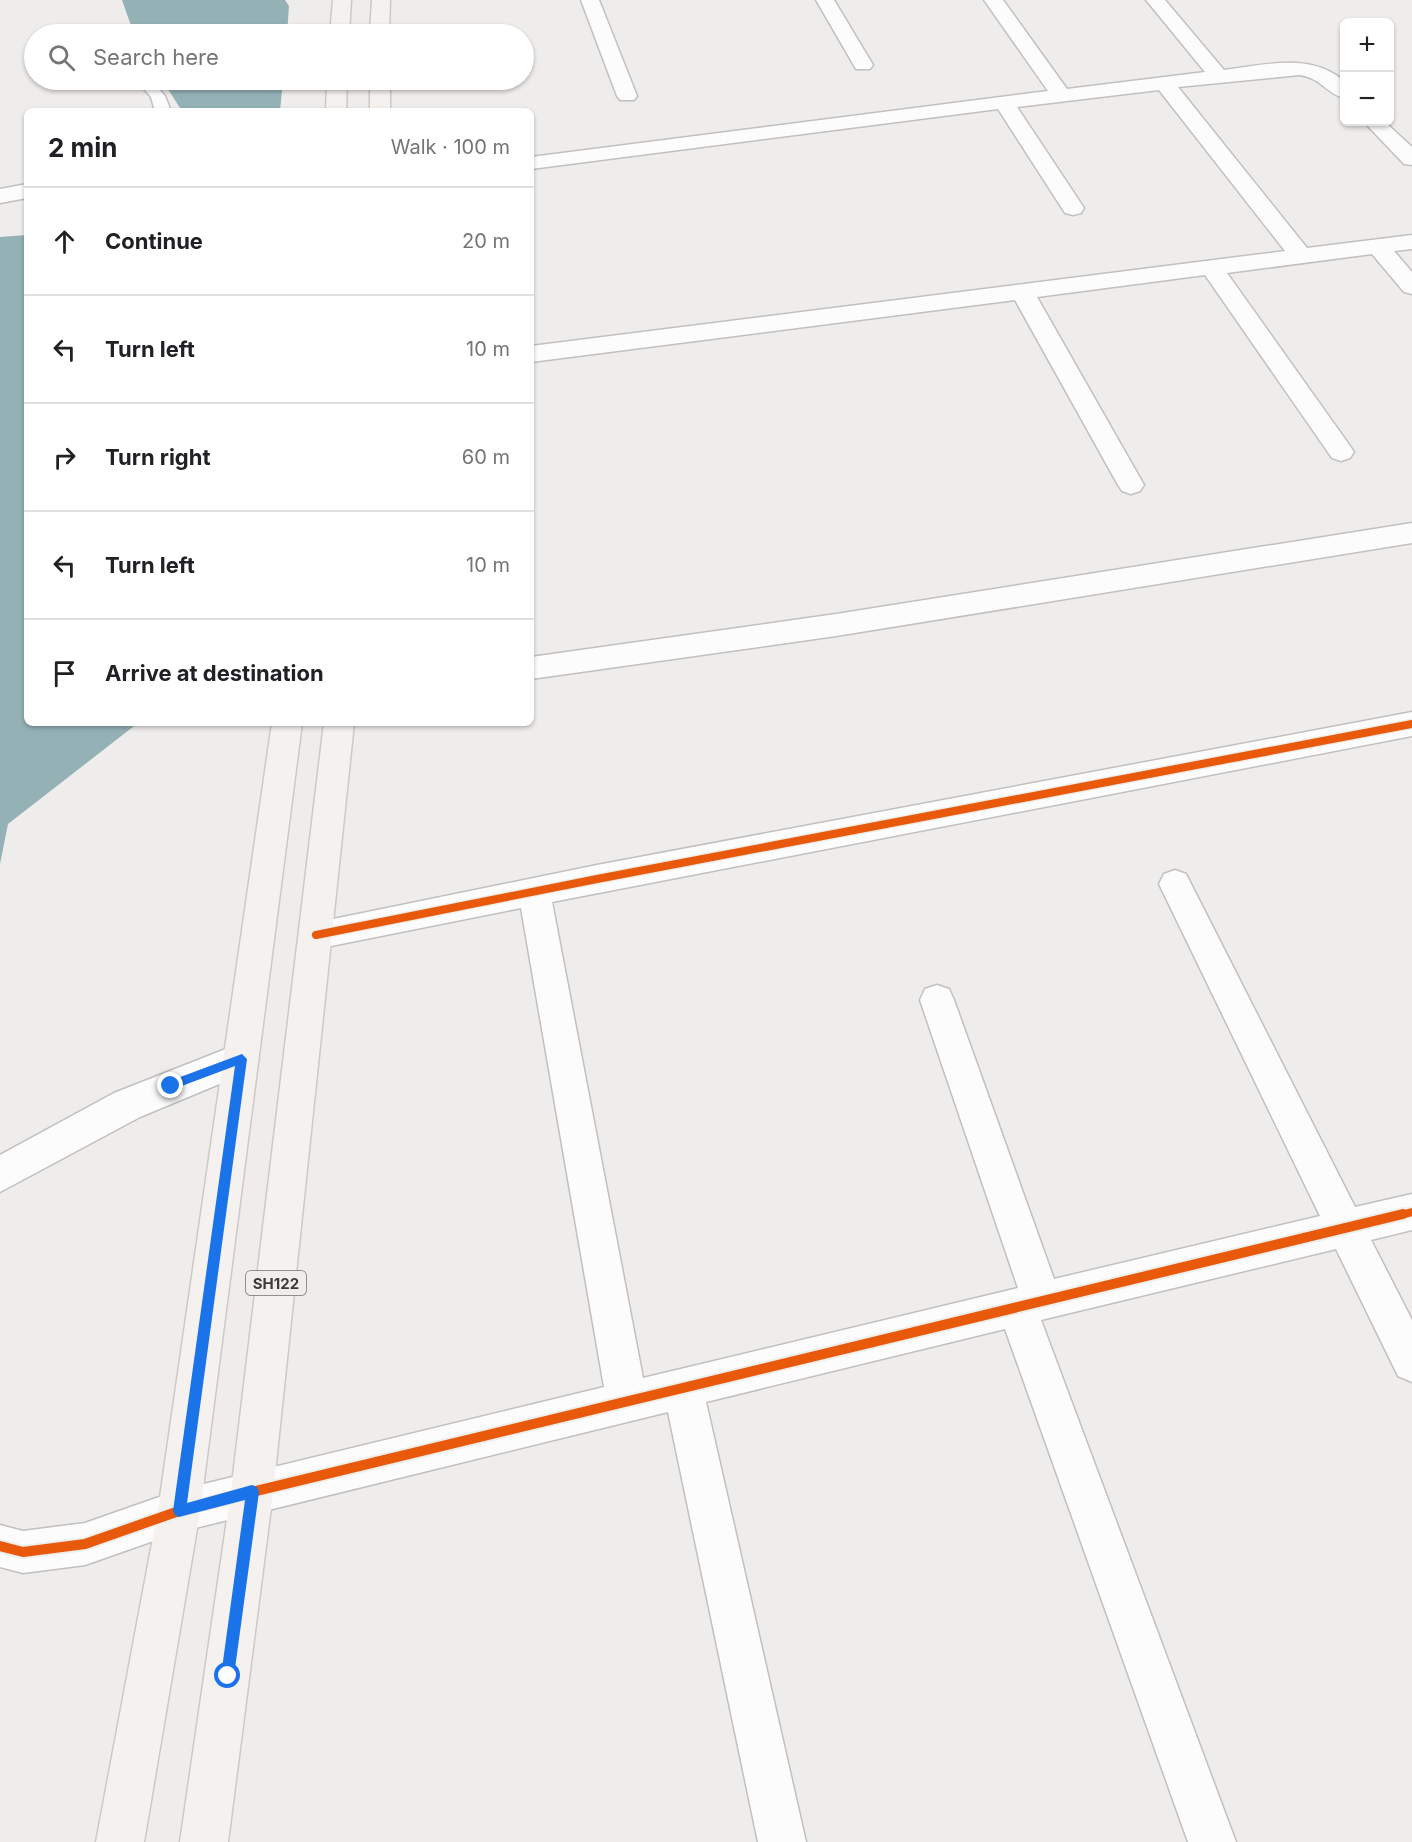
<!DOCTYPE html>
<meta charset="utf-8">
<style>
:root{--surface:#fff;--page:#f6f6f6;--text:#202124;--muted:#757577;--line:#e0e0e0}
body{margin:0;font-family:Inter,sans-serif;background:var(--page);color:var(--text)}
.controls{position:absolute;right:18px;top:18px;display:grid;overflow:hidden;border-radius:9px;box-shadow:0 2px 4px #0004}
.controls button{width:54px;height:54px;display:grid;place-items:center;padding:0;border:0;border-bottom:2px solid var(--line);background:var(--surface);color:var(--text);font:30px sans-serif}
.stop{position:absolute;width:18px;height:18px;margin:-14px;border:4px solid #1a73e8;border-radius:50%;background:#fff}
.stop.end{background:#1a73e8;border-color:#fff;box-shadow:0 2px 6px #0008}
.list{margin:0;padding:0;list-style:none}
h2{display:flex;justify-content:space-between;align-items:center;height:78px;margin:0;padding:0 24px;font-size:26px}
h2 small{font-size:20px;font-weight:400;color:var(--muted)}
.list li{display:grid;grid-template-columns:39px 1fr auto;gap:18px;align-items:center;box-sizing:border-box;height:108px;padding:0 24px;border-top:2px solid var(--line)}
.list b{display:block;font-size:22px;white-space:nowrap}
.list em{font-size:20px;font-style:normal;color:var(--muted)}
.icon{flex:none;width:33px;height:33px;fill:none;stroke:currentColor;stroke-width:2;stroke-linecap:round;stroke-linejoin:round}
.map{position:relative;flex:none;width:1412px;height:1842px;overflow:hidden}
.search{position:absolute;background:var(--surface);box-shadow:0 2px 4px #0004;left:24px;top:24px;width:510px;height:66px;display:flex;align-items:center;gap:15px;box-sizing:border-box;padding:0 21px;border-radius:33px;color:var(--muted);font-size:22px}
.panel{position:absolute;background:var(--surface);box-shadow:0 2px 4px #0004;left:24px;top:108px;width:510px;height:618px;border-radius:9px}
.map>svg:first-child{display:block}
.water{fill:#94b2b6}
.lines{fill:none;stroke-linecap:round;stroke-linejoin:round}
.service-casing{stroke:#c1c0bf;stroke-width:3}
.minor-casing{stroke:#c1c0bf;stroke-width:3}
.primary-casing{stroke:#cbcac9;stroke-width:3}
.service{fill:#fdfcfc;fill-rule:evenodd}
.minor{fill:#fdfcfc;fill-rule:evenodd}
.primary{fill:#f5f1ee;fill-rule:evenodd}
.cycleway-far1-casing{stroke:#f0eeea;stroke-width:11}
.cycleway-casing{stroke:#f0eeea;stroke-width:14}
.cycleway-far1{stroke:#e8590c;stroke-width:8}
.cycleway{stroke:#e8590c;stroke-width:10}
.route{fill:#1a73e8}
.labels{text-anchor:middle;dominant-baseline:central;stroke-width:4.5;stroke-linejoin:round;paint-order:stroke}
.shield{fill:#f0eeea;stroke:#71706e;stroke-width:1.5}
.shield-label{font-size:15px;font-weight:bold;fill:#3b3a39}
</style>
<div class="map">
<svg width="1412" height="1842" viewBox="0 0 1412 1842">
<rect width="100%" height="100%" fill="#efedeb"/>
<!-- water -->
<path class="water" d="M122,0H285L289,6L287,34H134Z
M162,80H283L280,111H182Z
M27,235V723H138L8,824L0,864V237Z"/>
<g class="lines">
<!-- service casing -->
<g class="service-casing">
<path id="service" d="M136,80H151L165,96L171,111H155L151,97Z"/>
</g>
<!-- minor casing -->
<g class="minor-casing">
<path id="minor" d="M581,0H599L637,96L634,100H620L617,96Z
M816,0H834L873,65L870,69H856Z
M984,0H1003L1067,89L1205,72L1146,0H1165L1224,70C1265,65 1310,52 1344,81V98C1327,94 1320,77 1299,75L1178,87L1307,248L1412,235V249L1394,251L1412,272V294L1404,292L1372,254L1227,273L1350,446L1354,452L1350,458L1341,461L1332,458L1205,275L1037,297L1144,485L1140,491L1131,494L1122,491L1118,485L1015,300L531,362V346L1285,251L1159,90L1017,107L1084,208L1081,213L1073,215L1065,213L998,109L531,169V157L1048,91Z
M1364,122H1385L1412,147V165L1404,164Z
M27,184V198L0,203V189Z
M1412,523V543L836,636L531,679V657L836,614Z
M1412,712V736L552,902L643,1378L1018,1288L920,1000L925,989L937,985L949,989L954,1000L1054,1279L1320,1216L1159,884L1164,874L1175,870L1186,874L1355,1207L1412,1194V1230L1371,1240L1412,1320V1382L1398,1376L1336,1249L1041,1320L1236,1842H1188L1005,1329L706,1402L806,1842H758L668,1412L179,1532L85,1565L23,1573L0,1567V1525L23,1531L85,1523L179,1490L604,1387L521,908L316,949L304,945L299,935L304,925L597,865Z
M241,1043L253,1048L259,1059L253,1070L140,1117L0,1192V1155L114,1093Z"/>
</g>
<!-- primary casing -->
<g class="primary-casing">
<path id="primary" d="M333,0H351L349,34H330Z
M372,0H390L389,34H370Z
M327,80H347L346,111H326Z
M370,80H390V111H370Z
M272,723H302L200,1511L144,1842H96L158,1511Z
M324,723H354L273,1492L228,1842H180L231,1492Z"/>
</g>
<!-- service -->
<use href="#service" class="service"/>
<!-- minor -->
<use href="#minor" class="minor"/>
<!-- primary -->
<use href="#primary" class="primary"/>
<!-- cycleway-far1 casing -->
<g class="cycleway-far1-casing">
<path id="cycleway-far1" d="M316,935L597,879L1412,724
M1397,1216L1412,1212"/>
</g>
<!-- cycleway casing -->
<g class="cycleway-casing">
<path id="cycleway" d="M0,1546L23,1552L85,1544L179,1511L252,1492L1403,1214"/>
</g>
<!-- cycleway-far1 -->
<use href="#cycleway-far1" class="cycleway-far1"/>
<!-- cycleway -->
<use href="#cycleway" class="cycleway"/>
</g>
<!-- route -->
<path class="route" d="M242,1054L247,1059L187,1503L252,1485L257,1487L259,1492L234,1676L232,1680L228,1682L223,1680L221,1676L245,1500L179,1517L175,1515L173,1511L235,1066L171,1090L165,1086L167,1082Z"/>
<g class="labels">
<!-- shield labels -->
<rect class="shield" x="246" y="1271" width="60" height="24" rx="4.5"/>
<g class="shield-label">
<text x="276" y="1283">SH122</text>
</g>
</g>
</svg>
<div class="controls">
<button>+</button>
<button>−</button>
</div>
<div class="stop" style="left:228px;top:1676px"></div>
<div class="stop end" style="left:171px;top:1086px"></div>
<div class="search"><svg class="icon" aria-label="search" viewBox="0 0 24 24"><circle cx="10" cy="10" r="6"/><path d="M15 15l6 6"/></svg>Search here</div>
<section class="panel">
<h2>2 min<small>Walk · 100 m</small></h2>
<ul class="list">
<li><svg class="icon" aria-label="ahead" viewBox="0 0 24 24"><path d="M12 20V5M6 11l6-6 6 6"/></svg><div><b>Continue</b></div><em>20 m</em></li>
<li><svg class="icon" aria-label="left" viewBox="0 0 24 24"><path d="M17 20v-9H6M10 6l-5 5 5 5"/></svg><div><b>Turn left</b></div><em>10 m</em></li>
<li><svg class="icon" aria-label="right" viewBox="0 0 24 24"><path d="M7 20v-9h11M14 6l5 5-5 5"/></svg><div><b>Turn right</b></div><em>60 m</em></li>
<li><svg class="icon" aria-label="left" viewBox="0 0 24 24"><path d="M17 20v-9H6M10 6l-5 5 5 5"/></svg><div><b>Turn left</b></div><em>10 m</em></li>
<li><svg class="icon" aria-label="arrive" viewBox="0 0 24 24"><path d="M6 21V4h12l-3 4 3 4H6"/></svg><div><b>Arrive at destination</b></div></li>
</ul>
</section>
</div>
